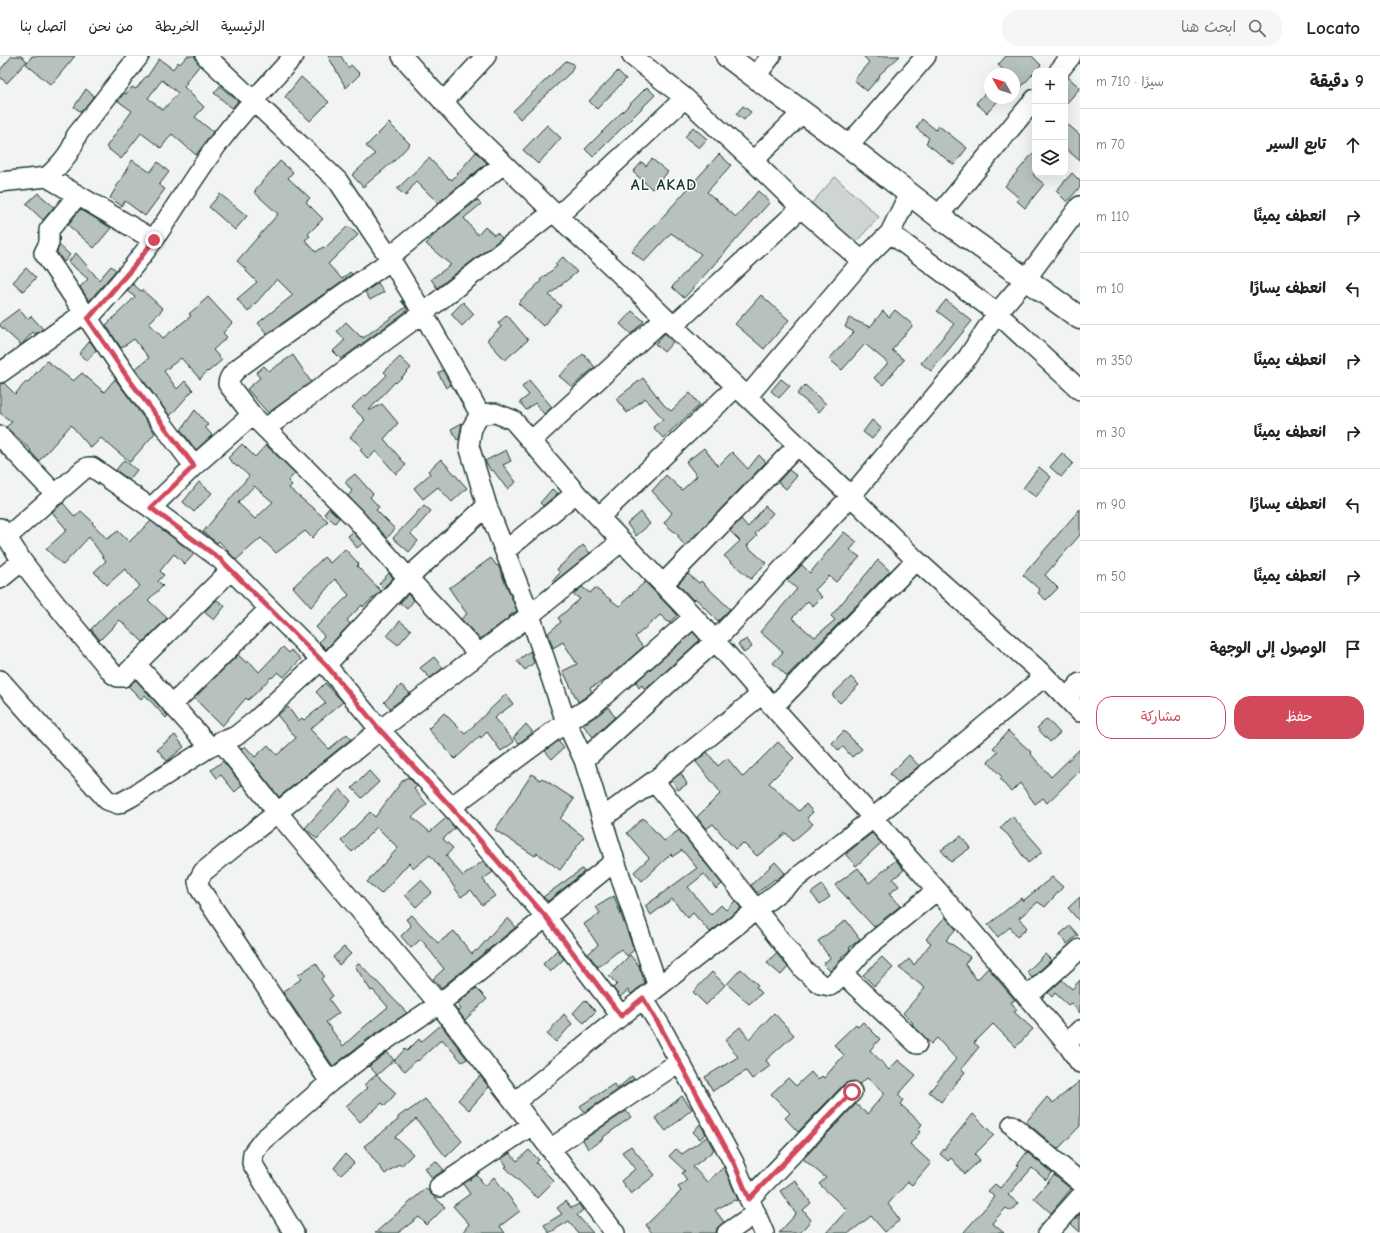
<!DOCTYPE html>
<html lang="ar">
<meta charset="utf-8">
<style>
:root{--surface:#fff;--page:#f6f6f6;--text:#222;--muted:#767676;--line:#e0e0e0;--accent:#d1495b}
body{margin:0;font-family:"Comic Neue","Playpen Sans Arabic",sans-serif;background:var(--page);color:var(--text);direction:rtl}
.controls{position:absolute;right:12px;top:12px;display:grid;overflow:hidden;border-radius:8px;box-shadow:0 4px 16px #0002}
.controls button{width:36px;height:36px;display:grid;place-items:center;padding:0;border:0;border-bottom:1px solid var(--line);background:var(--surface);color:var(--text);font:20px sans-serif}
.compass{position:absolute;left:984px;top:12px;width:36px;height:36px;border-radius:50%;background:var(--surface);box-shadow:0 4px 16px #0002;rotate:309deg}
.stop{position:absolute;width:12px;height:12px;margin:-9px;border:3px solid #d1495b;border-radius:50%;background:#fff}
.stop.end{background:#d1495b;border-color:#fff;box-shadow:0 1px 4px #0008}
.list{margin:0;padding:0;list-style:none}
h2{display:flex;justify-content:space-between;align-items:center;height:52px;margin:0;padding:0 16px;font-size:17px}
h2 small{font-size:13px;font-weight:400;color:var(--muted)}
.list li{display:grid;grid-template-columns:26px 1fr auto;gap:12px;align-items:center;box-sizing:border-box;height:72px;padding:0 16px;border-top:1px solid var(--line)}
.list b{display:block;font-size:15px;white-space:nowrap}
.list em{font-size:13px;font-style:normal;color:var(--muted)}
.actions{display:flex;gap:8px;padding:12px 16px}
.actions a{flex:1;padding:9px 0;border:1px solid var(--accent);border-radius:16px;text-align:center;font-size:14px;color:var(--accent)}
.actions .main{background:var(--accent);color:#fff}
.icon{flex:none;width:22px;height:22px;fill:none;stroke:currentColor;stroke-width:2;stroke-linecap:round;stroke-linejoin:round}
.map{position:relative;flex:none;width:1080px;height:1177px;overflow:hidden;direction:ltr}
header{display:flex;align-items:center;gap:24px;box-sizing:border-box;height:56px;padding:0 20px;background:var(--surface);border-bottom:1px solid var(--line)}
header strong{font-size:19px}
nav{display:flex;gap:22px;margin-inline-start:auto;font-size:14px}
.search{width:280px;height:36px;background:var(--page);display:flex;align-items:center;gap:10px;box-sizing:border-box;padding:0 14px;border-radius:16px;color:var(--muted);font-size:15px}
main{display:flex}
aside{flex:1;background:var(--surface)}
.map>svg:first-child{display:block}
.green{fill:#ced5d3;stroke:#768984}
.building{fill:#b7c1bd;stroke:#1f3d34;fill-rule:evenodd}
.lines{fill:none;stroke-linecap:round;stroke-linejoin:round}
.minor-casing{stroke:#1f3d34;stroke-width:22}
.major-casing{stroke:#1f3d34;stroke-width:25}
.minor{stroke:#fff;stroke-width:19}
.major{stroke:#fff;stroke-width:22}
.route{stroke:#d1495b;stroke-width:5}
.labels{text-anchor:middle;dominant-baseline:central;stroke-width:3;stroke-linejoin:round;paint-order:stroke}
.district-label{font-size:16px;font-weight:bold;letter-spacing:1px;fill:#1f3d34;stroke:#fff}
</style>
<header>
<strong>Locato</strong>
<div class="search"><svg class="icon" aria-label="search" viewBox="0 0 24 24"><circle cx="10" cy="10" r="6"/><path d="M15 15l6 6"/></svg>ابحث هنا</div>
<nav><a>الرئيسية</a><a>الخريطة</a><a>من نحن</a><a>اتصل بنا</a></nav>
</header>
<main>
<aside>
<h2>9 دقيقة<small>سيرًا · 710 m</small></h2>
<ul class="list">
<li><svg class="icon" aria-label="ahead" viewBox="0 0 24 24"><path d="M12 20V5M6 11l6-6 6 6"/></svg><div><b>تابع السير</b></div><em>70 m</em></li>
<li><svg class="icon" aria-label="right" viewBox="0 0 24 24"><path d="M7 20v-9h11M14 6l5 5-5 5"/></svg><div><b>انعطف يمينًا</b></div><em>110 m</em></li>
<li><svg class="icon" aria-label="left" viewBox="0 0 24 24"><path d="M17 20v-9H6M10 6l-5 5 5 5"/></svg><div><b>انعطف يسارًا</b></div><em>10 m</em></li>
<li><svg class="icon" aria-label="right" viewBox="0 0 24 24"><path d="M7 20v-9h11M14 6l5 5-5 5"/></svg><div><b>انعطف يمينًا</b></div><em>350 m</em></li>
<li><svg class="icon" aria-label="right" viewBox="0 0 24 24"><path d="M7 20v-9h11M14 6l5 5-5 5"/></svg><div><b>انعطف يمينًا</b></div><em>30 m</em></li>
<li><svg class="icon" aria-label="left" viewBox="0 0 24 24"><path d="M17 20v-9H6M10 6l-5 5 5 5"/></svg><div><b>انعطف يسارًا</b></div><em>90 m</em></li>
<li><svg class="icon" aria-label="right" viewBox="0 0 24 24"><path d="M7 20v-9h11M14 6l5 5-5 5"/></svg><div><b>انعطف يمينًا</b></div><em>50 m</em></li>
<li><svg class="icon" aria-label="arrive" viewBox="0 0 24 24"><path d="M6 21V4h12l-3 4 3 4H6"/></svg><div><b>الوصول إلى الوجهة</b></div></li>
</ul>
<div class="actions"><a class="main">حفظ</a><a>مشاركة</a></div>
</aside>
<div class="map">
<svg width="1080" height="1177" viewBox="0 0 1080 1177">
<rect width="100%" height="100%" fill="#f2f3f3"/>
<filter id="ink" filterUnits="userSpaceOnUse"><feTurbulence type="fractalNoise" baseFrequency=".025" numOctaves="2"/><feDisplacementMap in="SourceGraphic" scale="8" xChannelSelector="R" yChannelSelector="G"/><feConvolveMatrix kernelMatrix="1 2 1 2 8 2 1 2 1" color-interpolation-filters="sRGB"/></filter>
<g filter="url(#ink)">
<!-- green -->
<path class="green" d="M835,121L879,161L854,188L811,148Z"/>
<!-- building -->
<path class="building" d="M12,0H21L27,5L7,27L0,21V14Z
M32,0H75L51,29L26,8Z
M187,0H195L196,3L200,9L186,26L187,27L184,31L204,51L195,61L213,76L196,99L172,78L161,92L141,77L121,103L106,91L132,55L118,45L124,37L126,38L132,31L136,33L146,20L147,21L159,3L173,13L178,6L180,8ZM162,24L178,37L163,54L148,42Z
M328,0H341L348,12L351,9L360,18L346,32Z
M863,0H900L879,19L880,20L867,35L854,24L869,6Z
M1006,0H1032L1041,9L1014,39V18H1008L998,9Z
M566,5L574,8L571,16L520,63L513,55Z
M618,15L626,23L597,53L589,45Z
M301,21L329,46L310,65L285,41Z
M1068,21L1080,32L1065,49V24Z
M220,30L238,45L232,52L214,37Z
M647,31L655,39L593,101L585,93Z
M86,33L94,40L81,56L74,51Z
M987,35L990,38V42H994L998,45L987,57L976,47Z
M743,50L751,56L744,64L736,58Z
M922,63L936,74L939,70L967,92L954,109L926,87L929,82L916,72Z
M1065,66L1080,79V105L1065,92Z
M389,67L410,88L395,104L363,131L352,119L375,98L366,90Z
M547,69L561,82L538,108L523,94Z
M693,71L707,83L699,92L685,81Z
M1035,95L1034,120L1044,128L1025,152L1017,145L1019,142L1005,130Z
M476,96L487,107L438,147L416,125L406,140L397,133L429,102L449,123L450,122L452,124Z
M719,98L731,109L707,136L736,161L758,135L770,146L684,242L672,231L701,198L671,177L644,206L632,195Z
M652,103L668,116L652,133L633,116L642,106L646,110Z
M132,104L150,116L158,106L169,116L159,129L165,133L145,160L125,145L122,150L110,142Z
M280,105L293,116L288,122L310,142L306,146L323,163L308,178L310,180L305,184L316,196L323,191L325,192L348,170L358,179L328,208L342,223L350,216L352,218L267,278L258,267L293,239L277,223L248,256L237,243L257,226L246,215L247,214L237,205L278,158L254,136L256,135L255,134Z
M1072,117L1080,125V131L1067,146L1056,135Z
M38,137L54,151L43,164L26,148Z
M220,138L247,160L235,174L209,151Z
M477,144L481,148L464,162L478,179L485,171L494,179L497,177L502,182L437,232L431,223L451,209L426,188L437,176Z
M80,153L111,172L94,192L68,169Z
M59,189L70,199L64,206L57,196Z
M76,197L99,224L111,210L116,214L89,245L80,231L88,223L68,206Z
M563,201L577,216L549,239L561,250L543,270L518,247L541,225L540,224L557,210L555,208Z
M26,212L36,222L23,235L13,226Z
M378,227L384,236L370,244L365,236Z
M133,228L141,235L142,234L149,240L163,253L149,267L163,282L191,260L189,258L208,241L232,267L223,277L227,281L213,294L222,304L208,316L207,315L200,323L181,302L164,315L177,333L185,325L193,334L170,360L135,313L149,302L134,283L121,292L106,269L135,241L127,235Z
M761,239L789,264L764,293L735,268Z
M402,244L408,254L341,303L333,295L345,284L337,275L346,266L361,281L362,280L363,282L406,251L401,245Z
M946,244L972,265L931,315L921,307L954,268L937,255Z
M463,246L474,258L462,270L451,258Z
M19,253L27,263L31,260L43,273L35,278L33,276L21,289L0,270V267Z
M895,254L913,269L892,294L904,304L883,329L874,322L888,307L865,288L842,314L829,303L854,276L845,271L849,262L870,271L883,255L889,261Z
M632,255L644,265L631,278L620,268Z
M507,259L528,284L505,304L487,284L501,271L498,267Z
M665,277L673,286L664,296L655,288Z
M90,285L96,294L87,305L79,298Z
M583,298L595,311L572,331L559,320Z
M293,299L311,326L268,357L247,333L260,322L256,317L264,310L269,315Z
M400,301L411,312L396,327L395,326L369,354V355L382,348L398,367L384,383L406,409L396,418L376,395L368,403L360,394L362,391L350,381L365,364L352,351L365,339L366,340L387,319L384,316Z
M47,305L73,325L82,317L104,336L115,323L155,377L130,406L101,382L91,392L71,369L39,405L30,395L31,394L6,371L12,366L0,357V328L4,327L15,338L27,325L28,326Z
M443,314L451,329L446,332L438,317Z
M643,322L664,349L671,355L690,337L700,349L663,382L653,371L663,363L645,342L627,357L616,343Z
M781,323L790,330L779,342L771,335Z
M529,324L552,351L544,358L535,347L526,354L520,346L529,339L522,331Z
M805,329L826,348L819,356L797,338Z
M195,354L208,369L205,371L212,379L196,394L181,374Z
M872,364L881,372L872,383L863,376Z
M462,367L459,383L457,384L451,373Z
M242,388L255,401L266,389L295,417L288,425L292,429L289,432L328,465L312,482L305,475L276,497L261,482L236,504L219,485L217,487L203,476L249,420L238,410L237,411L228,402ZM254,430L273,446L255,463L238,447Z
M704,392L718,410L732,396L748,413L759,399L766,406L685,490L678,481L679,480L664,467L672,457L652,435L666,419L682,434L697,420L686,406Z
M506,394L511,405L503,409L516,426L507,433L493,414L491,415L485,405Z
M1062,397L1073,407L1061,421L1050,411Z
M441,403L467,432L452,446L438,431L423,443L414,432L430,418L428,415Z
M124,404L137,414L129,424L116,414Z
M1039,411L1051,421L1036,441L1023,432Z
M789,414L797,420L786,433L778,426Z
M355,418L373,438L370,441L379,451L376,454L395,473L387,482L348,440L352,435L345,426Z
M199,426L212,437L194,456L183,446Z
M552,433L558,437L543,450L540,447Z
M63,447L75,461L81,455L93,466L92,467L107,483L118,475L129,486L151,465L194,498L185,508L174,498L160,515L164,519L158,525L163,530L148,544L167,562L143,586L120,564L100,584L91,573L113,551L140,530L125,513L107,529L94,516L106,505L89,481L63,509L46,493L67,474L52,456Z
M424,449L431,455L411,478L418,485L409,496L393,482Z
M765,450L773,457L755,478L757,480L747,490L766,507L751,523L724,500L740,485L730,475L741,463L748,471Z
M329,452L339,462L335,467L324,458Z
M1080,453V479L1045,519L1058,532L1046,544L1038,537L1040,534L1023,519Z
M641,456L650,468L636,480L627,468Z
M353,476L363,487L357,492L348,480Z
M844,476L857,486L850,494L860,501L836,526L829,520L815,534L822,541L813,550L808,545L792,562L809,577H810L815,581L835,564L831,560L878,504L890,515L787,620L773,607L783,596L760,576L797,533L787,524L802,509L810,517Z
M583,489L590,497L555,525L553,524L560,517L557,513Z
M345,493L359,508L357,510L381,535L363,551L362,549L347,564L350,568L326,593L319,586L324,580L316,571L349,539L335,523L311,551L293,531L324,501L330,507Z
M491,502L497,510L498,509L517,555L509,560L510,561L480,583L461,563L467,558L449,532Z
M389,517L393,522L383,532L379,528Z
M688,518L699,527L701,525L730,553L718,565L696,543L693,544L678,528Z
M645,526L677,559L669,567L660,559L635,581L643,591L605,624L590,632L592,636L578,646L563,615L577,608L563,586L553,592L548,577L561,566L558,562L580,543L573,538L582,531L590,537L595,532L619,550Z
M408,538L414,544L407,553L400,547Z
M217,544L225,550L214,564L204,556Z
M400,565L411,574L398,589L387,580Z
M693,576L700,584L645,634L642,629L639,632L636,626Z
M747,583L752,591L744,597L738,588Z
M283,591L289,597L291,594L301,603L284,621L278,616L272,622L271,621L256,637L248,644L246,642L222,670L194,642L238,599L247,607L249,605L259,616Z
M530,595L534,607L525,614L517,605Z
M434,601L443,612L430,622L420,612Z
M851,621L859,629L840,647L832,639Z
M136,624L168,660L166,662L145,639L141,643L128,630Z
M325,627L343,646L310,673L329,693L347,678L351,683L279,741L241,693L245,690L255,701L268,689L277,699L296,682L277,659L288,651L298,665L302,662L304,664L326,647L316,636Z
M401,629L410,637L390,652L384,646Z
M506,638L513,648L494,662L506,676L514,686L501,695L487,676L481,682L480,680L455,703L428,673L444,657L465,678Z
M608,651L615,661L593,681L583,669L599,658Z
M1047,663L1060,677L1050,686L1037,672Z
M526,668L532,675V677L519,687L513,682Z
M844,675L862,693L852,701L843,691L839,695L832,687Z
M1008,675L1031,696L1030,697L1051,721L1080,693V715L1047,747L1043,742L1035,748L1020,727L1011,736L1000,723L1002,721L988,706L998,696L993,692Z
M175,679L184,691L167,705L157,693Z
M558,685L564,692L552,703L545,695Z
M778,686L794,702L769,727L799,755L806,748L813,756L807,762L813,768L793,785L786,777L757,800L743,787L735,793L713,768L706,773L697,761L721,737L696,706L707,696L718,710L727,702L743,721Z
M909,699L919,710L898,727L890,718Z
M223,705L242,729L235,736L221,719L217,722L211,714Z
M369,715L379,726L362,742L352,732Z
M681,717L687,728L678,734L672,724Z
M532,718L540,724L542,722L574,743L560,763L584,781L560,814L537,797L535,800L495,774Z
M408,721L417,730L414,733L427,748L412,761L430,776L446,762L455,772L443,783L453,792L446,800L463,820L483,805L493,816L483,823L495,840L482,849L471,834L461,841L446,819L430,799L414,812L409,807L381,838L367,826L398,792L377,771L352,796L341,785L370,756L375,761L403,724Z
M340,733L351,745L317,783L305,772Z
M1012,760L1041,793V797L1028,807L1008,779L1000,772Z
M643,762L664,785L679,774L722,828L716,833L704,818L688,831L711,859L721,849L726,854L735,845L741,852L710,876L693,857L688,862L672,843L651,859L645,850L697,812L682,794L672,801L671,798L642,825L634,816L649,802L627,777Z
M872,777L881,787L856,810L846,799L848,796Z
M961,780L970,792L951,806L941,794Z
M896,804L904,814L893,823L899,830L889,838L900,850L874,871L835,829L858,812L869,827Z
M775,806L785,817L776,824L775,823L757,837L751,829Z
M582,813L584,816L548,845L543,841Z
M1052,821L1063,831L1045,851L1038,846L1019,862L1027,872L1023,876L1017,881L1010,871L998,881L988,869L1021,842L1023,845Z
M421,824L432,836L416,851L405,839Z
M822,829L830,841L820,848L811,837Z
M614,840L634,894L627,900L621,893L598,911L588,898L598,889L584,868L600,857L596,851Z
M1080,841V866L1068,852Z
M412,859L438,887L454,875L472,898L476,894L477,895L495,874L508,862L516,871L441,932L433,923L444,913L421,883L411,892L401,880L411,870L406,863Z
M945,861L956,873L946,884L970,901L965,908L977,924L988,912L1015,944L1011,946L1017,954L1014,956L1033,973L1016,991L993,968L974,987L979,991L961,1013L965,1016L941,1046L929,1036L956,1003L937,982L931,988L912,968L913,967L903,957L925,932L899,912L909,903L914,909L931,887L926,883Z
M846,864L860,883L849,892L850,893L848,896L841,901L842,902L830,915L823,908L830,902L818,885L837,871Z
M1070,870L1078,879L1067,888L1060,878Z
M344,891L351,898L339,909L333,901Z
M557,894L564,903L550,916L543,908Z
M776,897L788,911L781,919L767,907Z
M1045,898L1051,904L1032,922L1027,916Z
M630,899L639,910L645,927L631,938L628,934L620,941L613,932L617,928L609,920Z
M882,901L893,912L874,930L863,919Z
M316,907L324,920L321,923L333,940L329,943L339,957L326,966L343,990L364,971L388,951L373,934L371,935L355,910L359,907L407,957L373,979L333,1010L283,936L301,923L298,919Z
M741,913L758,929L756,931L762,937L749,948L727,928Z
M712,916L725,929L706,949L693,936Z
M1062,924L1072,933L1080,924V957L1071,947L1068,949L1055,937L1052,941L1048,937Z
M476,932L487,943L465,964L458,955L461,953L457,948Z
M585,944L596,955L584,967L573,957Z
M774,957L794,979L766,1004L770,1010L752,1023L746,1015L721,1030H720L713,1035L705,1021L738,1001L725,984L740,971L749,983Z
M564,958L572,968L556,986L547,978Z
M863,966L880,983L870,994L889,1014L898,1004L916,1019L898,1039L903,1044L900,1048L922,1068L918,1074L920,1076L910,1088L931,1107L912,1129L908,1126L888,1148L900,1164L885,1176L871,1160L849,1177H826L847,1154L819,1128L826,1122L803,1103L856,1048L867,1058L885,1037L867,1022L860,1028L855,1025L849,1026L844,1028L798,1076L785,1062L790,1057L771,1038L788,1022L796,1030L811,1016L818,1024L822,1020L824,1022L844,999L834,989L856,968L858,971Z
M441,969L467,1003L462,1006L442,983L418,1005L417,1004L405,1015L394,1005L405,993L407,995L419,983L421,986Z
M387,996L394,1004L377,1019L369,1010Z
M376,1019L396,1037L385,1050L382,1047L360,1066L346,1050L367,1032L364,1029Z
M480,1020L489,1031L469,1054L458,1044Z
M632,1020L634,1023L585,1056L580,1050L614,1028L617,1033Z
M1080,1025V1070L1058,1093L1026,1066L1047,1041L1053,1047Z
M682,1040L692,1053L666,1075L655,1062Z
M425,1043L462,1085L446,1101L416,1063L395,1081L413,1098L401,1110L399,1108L385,1118L364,1090L398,1064V1061L406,1055L407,1056Z
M626,1055L631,1061L602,1082L603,1083L588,1093L583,1084Z
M973,1058L994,1079L975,1098L980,1104L965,1118L951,1102L948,1105L940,1098Z
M700,1068L706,1078L700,1083L693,1076Z
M707,1081L714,1094L693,1111L707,1126L724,1111L738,1144L735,1145L734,1144L715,1154L724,1166L717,1172L716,1177H652L646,1169L681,1135L678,1131L687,1124L682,1117L685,1115L669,1100L676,1093L682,1098Z
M631,1090L655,1119L631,1138L621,1125L635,1113L622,1096Z
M529,1094L539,1104L536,1107L554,1125L537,1142L505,1111L507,1110L501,1103L510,1097L517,1105Z
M1027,1096L1052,1117L1046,1124L1032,1112L1008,1139L1018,1147L1011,1155L1006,1152L992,1167L1004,1177H963L995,1141L988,1135L995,1128L1000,1132L1019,1110L1017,1109Z
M345,1098L354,1107L341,1119L334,1112Z
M436,1105L444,1114L432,1122L425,1112Z
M477,1119L485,1130L494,1121L520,1155L500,1170L505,1177H462L469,1168L453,1150L470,1138L463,1128Z
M1054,1119L1071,1133L1051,1157L1034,1142Z
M795,1124L811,1147L803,1154L811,1164L800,1177H779L796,1158L780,1135Z
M426,1132L430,1137L445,1151L427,1169L419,1161L398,1177H375Z
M566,1145L571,1152L579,1148L583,1154L577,1159L593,1177H578L569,1165L549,1177L544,1169L562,1158L557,1152Z
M1080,1158V1176L1071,1168Z"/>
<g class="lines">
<!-- minor casing -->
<g class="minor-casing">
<path id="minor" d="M206,0L338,125L391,204L423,257L480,358
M402,0L466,71L553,156L616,214L673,270L851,440L916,504L1045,620L1080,656
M632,0L685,42L753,105L801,152L862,205
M1059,15L1071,0
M755,21L771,0
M443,46L486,0
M848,90L926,0
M753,105L803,56
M47,121C58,111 73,96 76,80L139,0
M0,126L47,121L154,184
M78,139L49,174V187L44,197L128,322L194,410
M558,160L685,42
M938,160L1035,43
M890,177L997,257L1080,334
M389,201L446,155L503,108
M391,204L252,302C243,309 229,316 228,328L252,359L355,462L408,522L479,598
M88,263C111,237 134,212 154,183C176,151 196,117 220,85C242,55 269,28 294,0
M673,270L801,152
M0,317L84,257
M747,341L862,205L890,177L909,138
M480,358L495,357L513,364L576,437L694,561L773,651L873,762L937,834L1067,988L1080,1007
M480,358L472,372L469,390L487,450L530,559L566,666L584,704L615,805L658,931
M266,372L423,257L553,156
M0,380L56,439
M531,385L665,262
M151,452L194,410L252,359
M599,461L736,331
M0,472C9,483 15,495 22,505C51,544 83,581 113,618L118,621H123L231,514
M7,481L83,414L88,411H92L151,452L220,503L326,609L380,674L451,751L546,861L621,960
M505,495L576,437
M0,523L22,505
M663,528L798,389
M136,608L210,691
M326,609L408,522L487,450
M0,624L107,744L118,748L131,741L210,691L236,680L256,664L321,604
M1067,642L1080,627
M172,649L269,553
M773,651L916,504
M221,685L277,756L439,948L615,1177
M584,704L715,585L851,440L968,301L997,257L1026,223L1080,150
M654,725L804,914L820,928L830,930L843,918L865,893L937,834
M451,751L566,666L592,650L694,561
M602,762L654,725L762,638
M843,918L917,988
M1027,941L1080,893
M643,942L661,971L734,1107L764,1177
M1067,988L1080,974
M330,1026L200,833L198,825L203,816L380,674L530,559L622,485
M515,1046L621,960L873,762L1045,620
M1012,1069L1080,1126
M550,1093L679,1006
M439,1131L532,1069
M749,1143L852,1036
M294,1177L252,1107L253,1097L263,1084L330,1026L380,988L439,948L615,805
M727,1177L756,1157
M1048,1177L1080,1141"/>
</g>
<!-- major casing -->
<g class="major-casing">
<path id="major" d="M727,0L848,90L938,160L1080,262"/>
</g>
<!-- minor -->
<use href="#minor" class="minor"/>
<!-- major -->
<use href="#major" class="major"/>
</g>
</g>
<g class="lines" filter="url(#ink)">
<!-- route -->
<path class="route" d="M154,184L135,209L88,263L128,322L194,410L151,452L220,503L326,609L380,674L451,751L546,861L621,960L643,942L661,972L734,1107L749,1143L852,1036"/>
</g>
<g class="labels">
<!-- district labels -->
<g class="district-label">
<text x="664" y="129">AL AKAD</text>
</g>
</g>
</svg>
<div class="controls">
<button>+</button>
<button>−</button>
<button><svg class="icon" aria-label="layers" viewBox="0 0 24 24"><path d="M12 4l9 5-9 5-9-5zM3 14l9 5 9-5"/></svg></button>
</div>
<svg class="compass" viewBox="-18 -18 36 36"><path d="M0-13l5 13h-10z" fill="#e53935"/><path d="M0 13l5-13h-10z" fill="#767676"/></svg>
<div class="stop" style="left:852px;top:1036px"></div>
<div class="stop end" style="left:154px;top:184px"></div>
</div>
</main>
